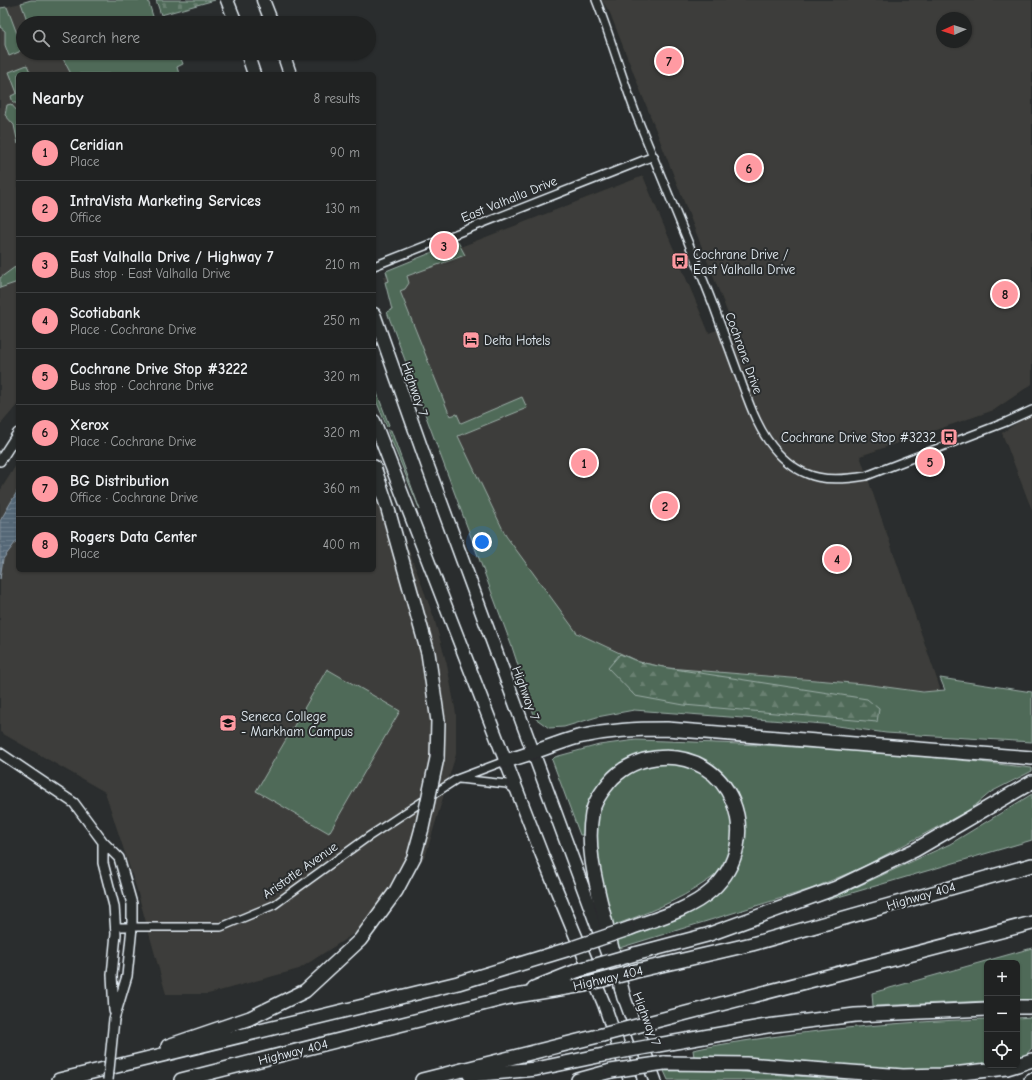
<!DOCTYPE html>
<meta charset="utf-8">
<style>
:root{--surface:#202222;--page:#282a2a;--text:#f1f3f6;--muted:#a2a4a5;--line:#3d3f40;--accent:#ff9aa2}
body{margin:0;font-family:"Comic Neue",sans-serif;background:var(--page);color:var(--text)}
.controls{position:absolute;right:12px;bottom:12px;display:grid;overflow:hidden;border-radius:6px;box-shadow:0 1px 3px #0004}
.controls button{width:36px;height:36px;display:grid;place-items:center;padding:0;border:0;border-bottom:1px solid var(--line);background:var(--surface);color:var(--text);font:20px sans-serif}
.compass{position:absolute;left:936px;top:12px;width:36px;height:36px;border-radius:50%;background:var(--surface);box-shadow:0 1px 3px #0004;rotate:267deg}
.you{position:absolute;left:482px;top:542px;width:14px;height:14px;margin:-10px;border:3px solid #fff;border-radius:50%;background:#1a73e8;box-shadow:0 0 0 6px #1a73e833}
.badge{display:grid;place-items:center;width:26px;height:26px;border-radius:50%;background:var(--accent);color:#111;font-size:13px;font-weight:700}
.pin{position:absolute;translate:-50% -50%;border:2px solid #fff;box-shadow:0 1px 4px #0006}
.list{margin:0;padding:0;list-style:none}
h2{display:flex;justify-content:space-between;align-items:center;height:52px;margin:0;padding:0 16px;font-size:17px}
h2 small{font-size:13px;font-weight:400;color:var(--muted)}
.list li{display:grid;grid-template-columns:26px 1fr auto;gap:12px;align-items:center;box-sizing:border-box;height:56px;padding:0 16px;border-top:1px solid var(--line)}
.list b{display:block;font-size:15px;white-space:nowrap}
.list p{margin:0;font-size:13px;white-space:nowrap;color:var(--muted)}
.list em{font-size:13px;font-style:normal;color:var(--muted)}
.icon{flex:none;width:22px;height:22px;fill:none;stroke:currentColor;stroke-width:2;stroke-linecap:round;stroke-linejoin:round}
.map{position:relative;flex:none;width:1032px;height:1080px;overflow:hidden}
.search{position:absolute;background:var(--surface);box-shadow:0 1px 3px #0004;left:16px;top:16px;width:360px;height:44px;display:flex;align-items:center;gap:10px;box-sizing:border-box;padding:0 14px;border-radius:22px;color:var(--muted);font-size:15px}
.panel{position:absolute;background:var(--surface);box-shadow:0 1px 3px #0004;left:16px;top:72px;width:360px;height:500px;border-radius:6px}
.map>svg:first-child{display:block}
.built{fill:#3e3e3a;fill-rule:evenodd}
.green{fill:#506a58;stroke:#9caea8}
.forest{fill:url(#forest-firs);stroke:#9caea8}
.cemetery{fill:url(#cemetery-stones);stroke:#9caea8}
.water{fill:url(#water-rules);stroke:#8f9eab}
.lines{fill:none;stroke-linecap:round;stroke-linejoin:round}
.minor-casing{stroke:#e8f1f8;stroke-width:10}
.tertiary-casing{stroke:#e8f1f8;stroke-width:12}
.primary-casing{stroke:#e8f1f8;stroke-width:15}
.motorway-casing{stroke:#e8f1f8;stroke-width:16}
.minor{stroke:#2a2d2e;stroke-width:7}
.tertiary{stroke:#2a2d2e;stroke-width:9}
.primary{stroke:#2a2d2e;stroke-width:12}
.motorway{stroke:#2a2d2e;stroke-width:13}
.tertiary-bridge-casing{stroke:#e8f1f8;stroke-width:12;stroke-linecap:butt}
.motorway-bridge-casing{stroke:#e8f1f8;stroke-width:16;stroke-linecap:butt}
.tertiary-bridge{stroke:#2a2d2e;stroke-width:9}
.motorway-bridge{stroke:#2a2d2e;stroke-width:13}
.labels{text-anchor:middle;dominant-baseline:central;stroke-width:4;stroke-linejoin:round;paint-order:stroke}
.street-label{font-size:13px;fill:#e8f1f8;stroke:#2a2d2e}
.poi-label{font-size:13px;fill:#e8f1f8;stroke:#2a2d2e;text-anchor:start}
</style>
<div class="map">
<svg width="1032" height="1080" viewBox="0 0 1032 1080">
<defs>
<pattern id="forest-firs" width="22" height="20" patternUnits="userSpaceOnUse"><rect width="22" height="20" fill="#506a58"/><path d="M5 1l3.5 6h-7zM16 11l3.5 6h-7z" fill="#698071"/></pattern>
<pattern id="cemetery-stones" width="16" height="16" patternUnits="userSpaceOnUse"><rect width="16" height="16" fill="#506a58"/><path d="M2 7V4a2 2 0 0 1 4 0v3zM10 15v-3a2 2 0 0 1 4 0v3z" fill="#698071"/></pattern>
<pattern id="water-rules" width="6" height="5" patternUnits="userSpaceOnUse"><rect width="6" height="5" fill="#546777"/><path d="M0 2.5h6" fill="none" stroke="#6d7d8b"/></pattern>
</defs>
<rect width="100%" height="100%" fill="#2a2d2e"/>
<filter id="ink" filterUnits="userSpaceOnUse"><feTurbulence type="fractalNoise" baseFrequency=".025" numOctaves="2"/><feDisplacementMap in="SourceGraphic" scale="8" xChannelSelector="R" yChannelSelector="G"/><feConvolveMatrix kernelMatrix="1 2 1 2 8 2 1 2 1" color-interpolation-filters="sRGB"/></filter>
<g filter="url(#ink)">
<!-- built -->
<path class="built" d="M602,0H1032V384L994,410L860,456L941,691H815L597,660L516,570L442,437L383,277L643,176L709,333L732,324L610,13ZM942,18H966V42H942Z
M21,3L28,23H23V53H60L71,74H18V404L0,425V8Z
M1032,413V510L1002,433Z
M374,457L434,618L447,665L456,714V754L426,854L386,913L299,969L208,994H166L137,890L105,792L0,732V491L18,462V570H374Z"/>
<!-- green -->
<path class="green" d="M31,0H148L155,23H28L21,3Z
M7,7L22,47L19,52L9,56L5,45V31L0,27V8Z
M60,53H175L180,56L183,64L177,67L179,74H71Z
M27,65L31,74H18V106L16,103H13L11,96L17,93L9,72Z
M11,104L18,112V144L14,125L5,115L7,105Z
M458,242L465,255L407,276L409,283L405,289L400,291L450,416L457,414L461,423L522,397L527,408L458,436L506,536L577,633L639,662L668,668L864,684L923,692L945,690L940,678L1032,692V742L886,733L824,724L634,710L597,717L564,727L549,728L535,718L512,647L387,312L392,310L385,282L389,281L386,271Z
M15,267L18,282L0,288V278Z
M374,385L389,425L387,427L374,396Z
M388,430H391L420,510L388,432Z
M327,669L400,711L329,833L256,791Z
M636,740C768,744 901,752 1032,768V771L991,792L971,809L863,867L811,889L616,949L612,939C636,929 659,920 683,910C691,906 703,904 710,898C793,837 713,714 625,762C611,770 596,784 590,799C586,810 587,824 585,835H580L552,760L555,757L599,745Z
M651,764C664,764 681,763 693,769C702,774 713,781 719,789C737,813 737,849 719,872C717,875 711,878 707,881C678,901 645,914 612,926C603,899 591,841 598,814C605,789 627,770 651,764Z
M1032,794V840L828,900L950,844Z
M1032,948V1000H1017V963H987V1001L873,1006L872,993Z
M1032,1017V1048L1024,1057L1017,1059V1018Z
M987,1019V1065L912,1071L694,1057L693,1050C719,1044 745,1041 771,1037C843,1027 915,1021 987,1019Z
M717,1070L848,1080H668L664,1071Z"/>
<!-- forest -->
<path class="forest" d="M620,654L639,662L668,668L867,699L879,709L877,722L684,705L635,696L608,668Z"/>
<!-- cemetery -->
<path class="cemetery" d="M156,0H215L161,15Z"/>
<!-- water -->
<path class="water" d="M18,490V539L3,559L0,579V521Z"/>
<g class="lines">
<!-- minor casing -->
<g class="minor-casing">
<path id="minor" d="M596,0C612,40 623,82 639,122C664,184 690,245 714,307C723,332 732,356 741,381C750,406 759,433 778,453C804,481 830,482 866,476L1006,422L1032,410
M374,266L654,156
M459,779L507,784L516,791
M115,927H221L274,905L368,837L457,779L505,761"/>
</g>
<!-- tertiary casing -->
<g class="tertiary-casing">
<path id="tertiary" d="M0,461L18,433
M0,753L74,803L103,842L119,858L132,904V927L127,976L114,1019
M103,842V863L114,906L116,934L112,975L114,1011"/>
</g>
<!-- primary casing -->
<g class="primary-casing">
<path id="primary" d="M227,0L236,23
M263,0L272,23
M247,53L254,74
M283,53L290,74
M374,314L427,464L610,961
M374,421L542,855L604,1004L630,1080
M621,989L655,1080"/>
</g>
<!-- motorway casing -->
<g class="motorway-casing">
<path id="motorway" d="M374,467L387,506L428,653L438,721L437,758
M505,761C530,755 553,744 578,737C610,730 635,729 667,729L1032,758
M635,954L707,935L836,888L915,850L1032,782
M640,970L752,944L1032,865
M534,988L579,970
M624,998C617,971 611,943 604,916C596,883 586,848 592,814C594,801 604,788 613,778C625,766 639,760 655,758C731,748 767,839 712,890C690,910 655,919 628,929
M1017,1007H1032
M648,1023L1032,923
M658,1045L767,1026L855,1015L987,1009
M168,1046L250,1018L305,991L360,940L396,891L414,857L422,828
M664,1063L746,1064L903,1076L943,1075L1007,1068L1017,1065
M1017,1065L1032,1060
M470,1075L536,1069L608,1054
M59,1080L458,983L569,949
M181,1080L510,997L584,985
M422,1080L602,1035
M578,1080L611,1071
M1031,1080H1032"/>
</g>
<!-- minor -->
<use href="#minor" class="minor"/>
<!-- tertiary -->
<use href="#tertiary" class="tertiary"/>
<!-- primary -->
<use href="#primary" class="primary"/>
<!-- motorway -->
<use href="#motorway" class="motorway"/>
<!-- tertiary-bridge casing -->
<g class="tertiary-bridge-casing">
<path id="tertiary-bridge" d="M108,1080L114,1019"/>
</g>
<!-- motorway-bridge casing -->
<g class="motorway-bridge-casing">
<path id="motorway-bridge" d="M422,828L437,758
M569,949L628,929
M579,970L635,954
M584,985L640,970
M602,1035L648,1023
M608,1054L658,1045
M611,1071L664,1063"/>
</g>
<!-- tertiary-bridge -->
<use href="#tertiary-bridge" class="tertiary-bridge"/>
<!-- motorway-bridge -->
<use href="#motorway-bridge" class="motorway-bridge"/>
</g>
</g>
<!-- icons -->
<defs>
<g id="bus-square" transform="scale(0.9)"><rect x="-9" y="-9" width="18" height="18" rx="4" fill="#ff9aa2" stroke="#2a2d2e"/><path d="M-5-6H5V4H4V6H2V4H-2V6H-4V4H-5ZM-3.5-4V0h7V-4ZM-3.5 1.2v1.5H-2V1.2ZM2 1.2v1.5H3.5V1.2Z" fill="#111"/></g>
<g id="hotel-square" transform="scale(0.9)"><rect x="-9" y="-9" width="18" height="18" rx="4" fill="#ff9aa2" stroke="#2a2d2e"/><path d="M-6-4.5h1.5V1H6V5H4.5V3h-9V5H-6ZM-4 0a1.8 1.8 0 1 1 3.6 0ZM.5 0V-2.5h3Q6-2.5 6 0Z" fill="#111"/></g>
<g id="university-square" transform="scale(0.9)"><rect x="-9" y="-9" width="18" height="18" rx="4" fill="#ff9aa2" stroke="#2a2d2e"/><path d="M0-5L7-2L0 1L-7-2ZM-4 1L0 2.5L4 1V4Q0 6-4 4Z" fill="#111"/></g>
</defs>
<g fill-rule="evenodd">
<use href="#bus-square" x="680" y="261"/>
<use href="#hotel-square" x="471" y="340"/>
<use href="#bus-square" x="949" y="437"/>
<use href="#university-square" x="228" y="723"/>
</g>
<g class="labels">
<!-- street labels -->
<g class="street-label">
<text transform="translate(509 199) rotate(-22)">East Valhalla Drive</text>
<text transform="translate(744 353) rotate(70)">Cochrane Drive</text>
<text transform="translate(415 389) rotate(71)">Highway 7</text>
<text transform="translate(526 693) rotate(70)">Highway 7</text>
<text transform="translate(300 870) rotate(-35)">Aristotle Avenue</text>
<text transform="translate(921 896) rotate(-16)">Highway 404</text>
<text transform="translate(608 978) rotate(-13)">Highway 404</text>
<text transform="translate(647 1019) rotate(69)">Highway 7</text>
<text transform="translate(293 1052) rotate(-14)">Highway 404</text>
</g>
<!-- poi labels -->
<g class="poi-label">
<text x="693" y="254">Cochrane Drive /<tspan x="693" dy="15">East Valhalla Drive</tspan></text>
<text x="484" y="340">Delta Hotels</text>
<text x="936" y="437" text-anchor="end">Cochrane Drive Stop #3232</text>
<text x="241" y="716">Seneca College<tspan x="241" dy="15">- Markham Campus</tspan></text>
</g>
</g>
</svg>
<div class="controls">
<button>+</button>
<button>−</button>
<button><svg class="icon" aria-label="locate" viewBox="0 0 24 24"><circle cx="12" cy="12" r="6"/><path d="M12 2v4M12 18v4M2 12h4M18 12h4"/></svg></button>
</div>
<svg class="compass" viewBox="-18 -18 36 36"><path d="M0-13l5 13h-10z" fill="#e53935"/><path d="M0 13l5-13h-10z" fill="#a2a4a5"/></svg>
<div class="you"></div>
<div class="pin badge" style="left:584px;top:463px">1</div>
<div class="pin badge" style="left:665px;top:506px">2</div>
<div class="pin badge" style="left:444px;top:246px">3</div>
<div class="pin badge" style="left:837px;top:559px">4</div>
<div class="pin badge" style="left:930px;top:462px">5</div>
<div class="pin badge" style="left:749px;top:168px">6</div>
<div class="pin badge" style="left:669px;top:61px">7</div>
<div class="pin badge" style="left:1005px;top:294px">8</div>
<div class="search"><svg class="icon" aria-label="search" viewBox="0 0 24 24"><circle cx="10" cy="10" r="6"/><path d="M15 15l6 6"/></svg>Search here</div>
<section class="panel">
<h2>Nearby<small>8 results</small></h2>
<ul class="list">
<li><span class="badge">1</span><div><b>Ceridian</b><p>Place</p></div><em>90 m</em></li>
<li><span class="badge">2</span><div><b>IntraVista Marketing Services</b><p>Office</p></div><em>130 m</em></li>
<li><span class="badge">3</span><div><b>East Valhalla Drive / Highway 7</b><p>Bus stop · East Valhalla Drive</p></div><em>210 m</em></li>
<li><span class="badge">4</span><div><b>Scotiabank</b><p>Place · Cochrane Drive</p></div><em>250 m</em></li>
<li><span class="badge">5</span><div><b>Cochrane Drive Stop #3222</b><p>Bus stop · Cochrane Drive</p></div><em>320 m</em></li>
<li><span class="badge">6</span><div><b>Xerox</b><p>Place · Cochrane Drive</p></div><em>320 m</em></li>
<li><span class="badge">7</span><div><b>BG Distribution</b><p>Office · Cochrane Drive</p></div><em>360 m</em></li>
<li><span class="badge">8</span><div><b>Rogers Data Center</b><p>Place</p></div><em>400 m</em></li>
</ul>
</section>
</div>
